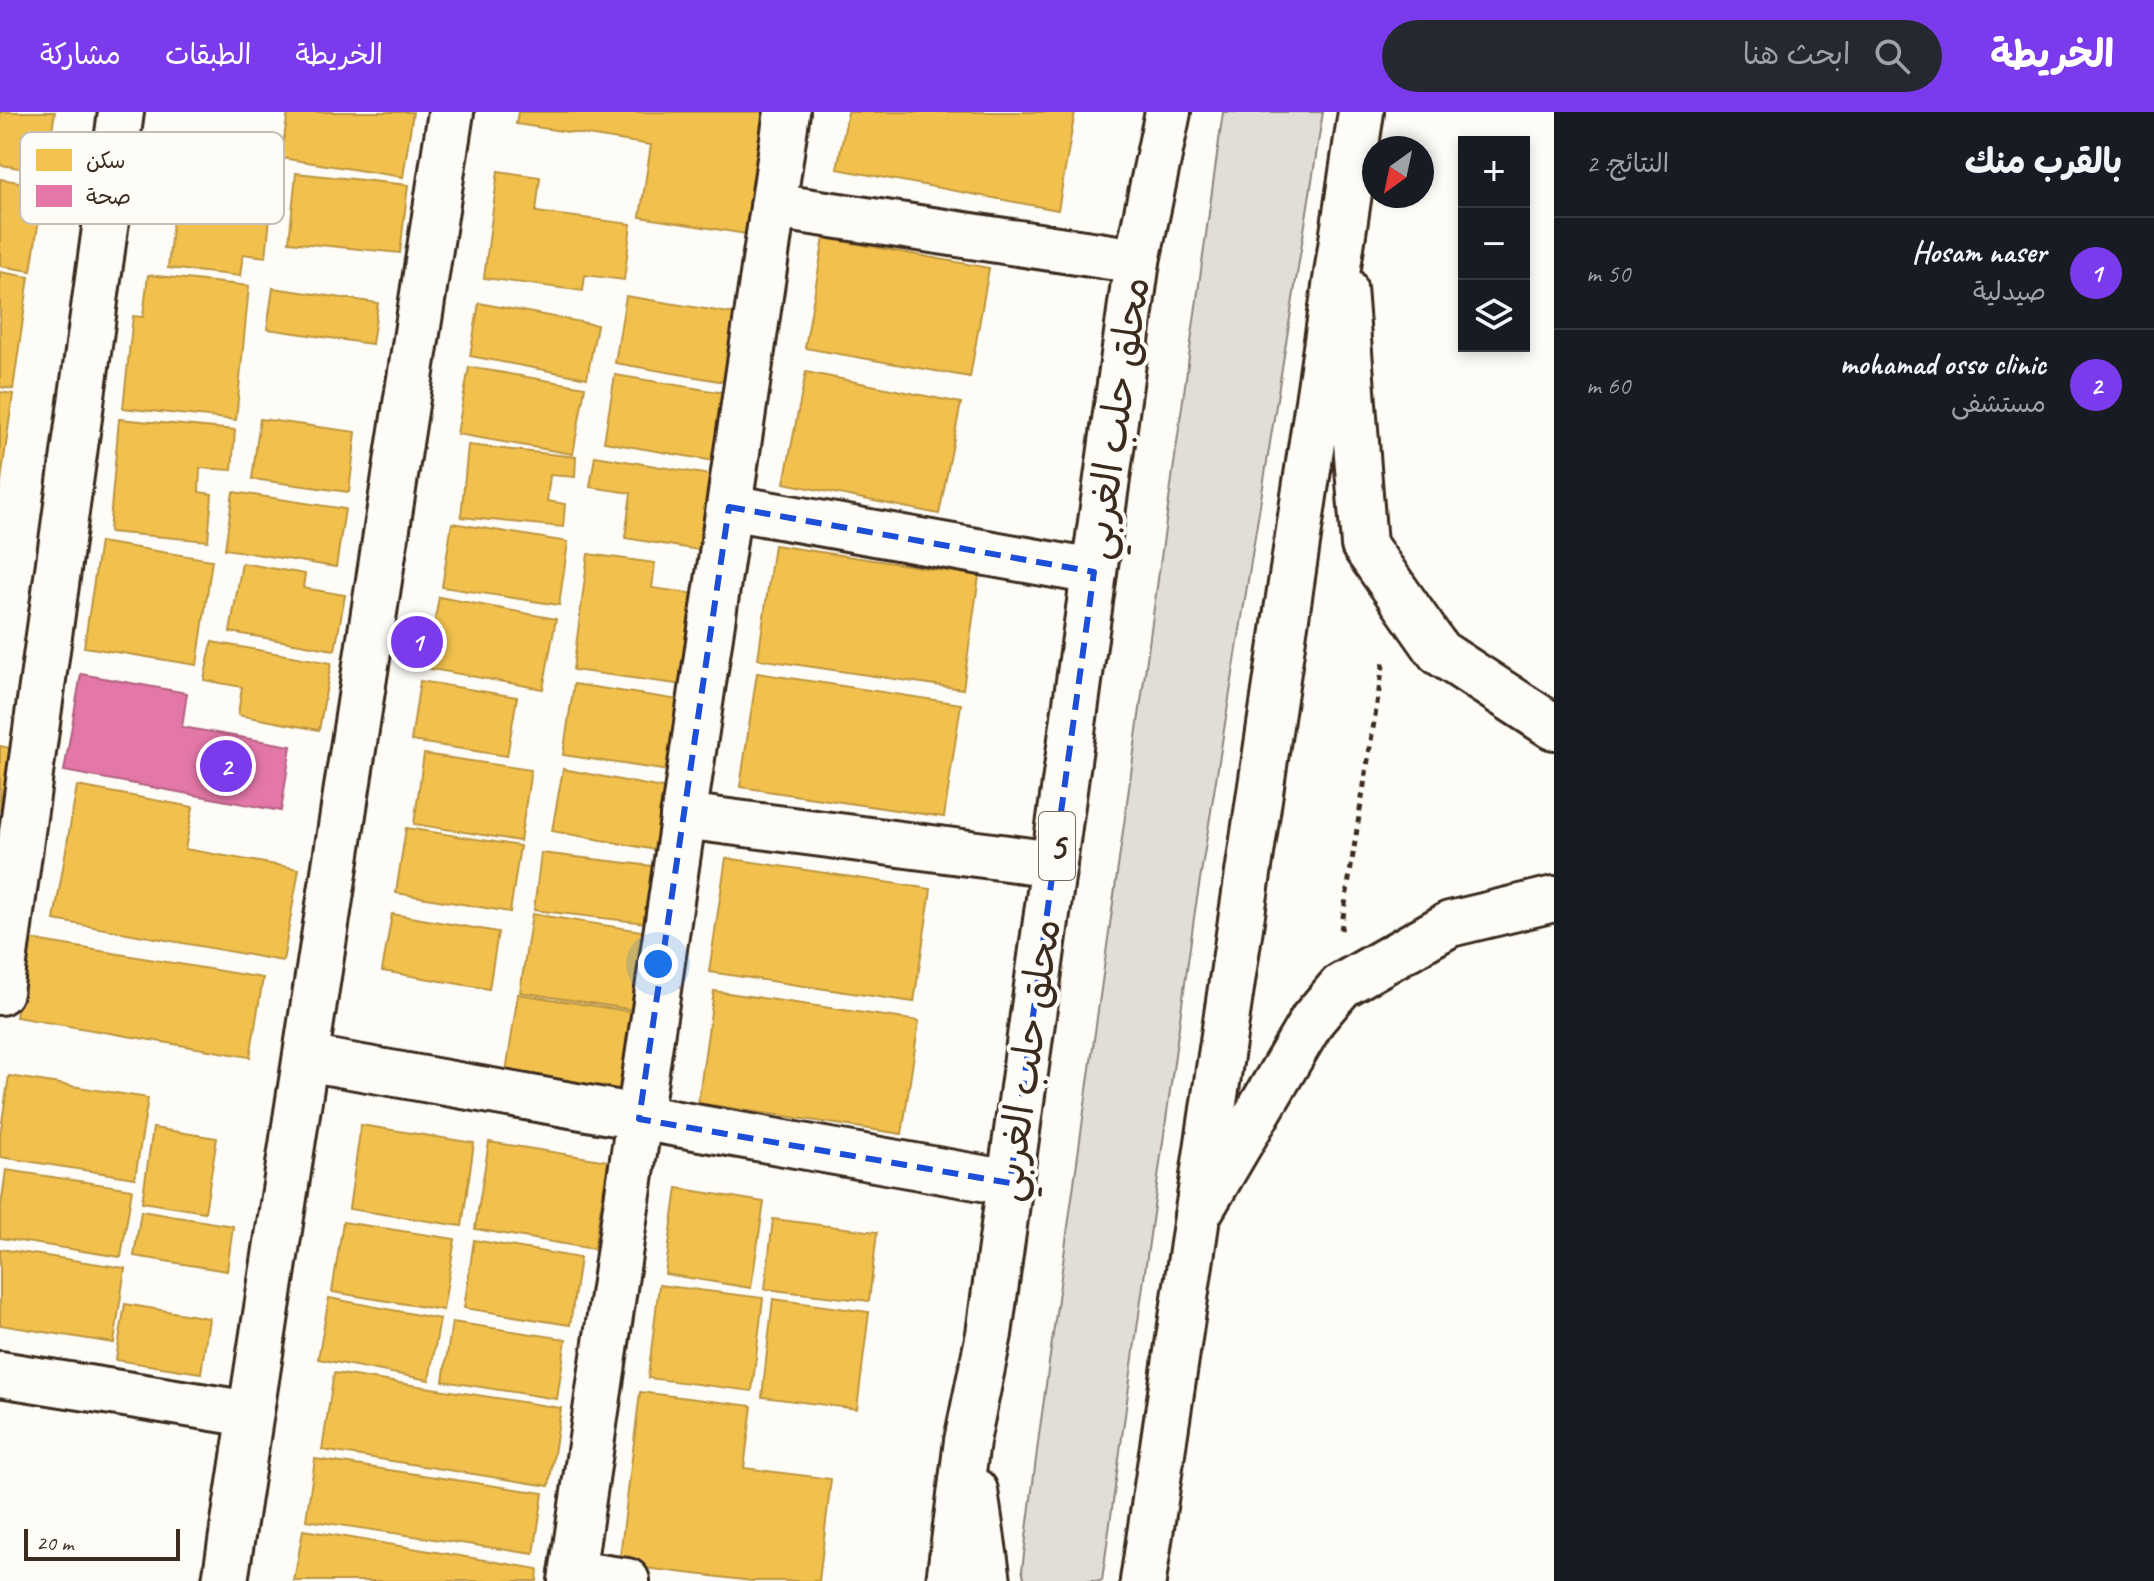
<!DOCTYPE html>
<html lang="ar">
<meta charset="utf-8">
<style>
:root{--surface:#171b24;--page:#242831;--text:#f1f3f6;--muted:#9ea1a6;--line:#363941;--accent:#7c3aed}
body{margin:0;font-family:Caveat,"Playpen Sans Arabic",sans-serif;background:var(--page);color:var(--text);direction:rtl}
.controls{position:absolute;right:24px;top:24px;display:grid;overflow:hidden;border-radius:0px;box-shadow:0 4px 12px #0003}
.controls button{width:72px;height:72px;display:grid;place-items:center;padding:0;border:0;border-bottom:2px solid var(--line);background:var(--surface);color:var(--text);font:40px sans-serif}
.compass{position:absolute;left:1362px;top:24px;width:72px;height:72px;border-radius:50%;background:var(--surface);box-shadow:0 4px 12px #0003;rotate:213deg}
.scale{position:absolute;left:24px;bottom:20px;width:156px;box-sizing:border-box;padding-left:8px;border:4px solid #3b2a1e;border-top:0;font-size:22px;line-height:28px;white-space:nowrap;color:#3b2a1e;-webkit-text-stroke:6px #fdfcf7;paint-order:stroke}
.you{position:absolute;left:658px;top:852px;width:28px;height:28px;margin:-20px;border:6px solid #fff;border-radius:50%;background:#1a73e8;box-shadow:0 0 0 12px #1a73e833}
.badge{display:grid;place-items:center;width:52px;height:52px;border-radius:50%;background:var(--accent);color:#fff;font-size:26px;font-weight:700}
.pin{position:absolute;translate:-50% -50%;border:4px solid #fff;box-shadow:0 2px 8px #0006}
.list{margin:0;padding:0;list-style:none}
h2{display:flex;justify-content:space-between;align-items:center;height:104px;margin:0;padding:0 32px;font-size:34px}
h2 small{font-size:26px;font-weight:400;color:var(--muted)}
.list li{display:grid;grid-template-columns:52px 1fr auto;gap:24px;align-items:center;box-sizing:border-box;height:112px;padding:0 32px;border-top:2px solid var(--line)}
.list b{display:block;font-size:30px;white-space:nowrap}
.list p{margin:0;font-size:26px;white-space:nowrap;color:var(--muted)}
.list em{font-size:26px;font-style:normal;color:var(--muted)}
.icon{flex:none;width:44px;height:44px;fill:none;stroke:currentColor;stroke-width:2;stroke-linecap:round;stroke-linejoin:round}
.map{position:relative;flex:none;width:1554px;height:1469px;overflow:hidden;direction:ltr}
header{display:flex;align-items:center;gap:48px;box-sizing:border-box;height:112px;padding:0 40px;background:var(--accent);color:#fff}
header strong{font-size:38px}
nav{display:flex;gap:44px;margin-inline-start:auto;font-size:28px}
.search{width:560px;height:72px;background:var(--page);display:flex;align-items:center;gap:20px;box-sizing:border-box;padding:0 28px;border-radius:44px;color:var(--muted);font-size:30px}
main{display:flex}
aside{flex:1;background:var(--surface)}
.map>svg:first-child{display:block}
.green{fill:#e1ded7;stroke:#8e847a;stroke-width:2}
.homes{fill:#f2c14e;stroke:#bb9440;stroke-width:2}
.health{fill:#e377a8;stroke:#b1607f;stroke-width:2}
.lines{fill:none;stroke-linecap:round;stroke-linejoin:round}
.minor-casing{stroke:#3b2a1e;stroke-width:50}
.secondary-casing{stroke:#3b2a1e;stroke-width:50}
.trunk-casing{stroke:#3b2a1e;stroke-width:50}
.path{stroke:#3b2a1e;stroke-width:5;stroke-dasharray:6 6;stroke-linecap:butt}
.minor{stroke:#fdfcf7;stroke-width:44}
.secondary{stroke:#fdfcf7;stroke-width:44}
.trunk{stroke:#fdfcf7;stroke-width:44}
.marked{fill:none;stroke:#1d4ed8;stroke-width:6;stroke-dasharray:16 10;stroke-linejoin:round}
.labels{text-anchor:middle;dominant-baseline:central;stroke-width:8;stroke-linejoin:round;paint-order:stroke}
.shield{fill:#fdfcf7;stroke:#75695f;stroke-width:2}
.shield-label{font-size:38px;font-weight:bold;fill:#3b2a1e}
.street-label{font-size:40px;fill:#3b2a1e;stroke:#fdfcf7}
.key{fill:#fdfcf7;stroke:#c3bdb6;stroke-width:2}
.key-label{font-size:22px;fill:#3b2a1e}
</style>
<header>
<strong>الخريطة</strong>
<div class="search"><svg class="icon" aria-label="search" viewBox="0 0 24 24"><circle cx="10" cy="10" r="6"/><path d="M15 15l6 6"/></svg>ابحث هنا</div>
<nav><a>الخريطة</a><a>الطبقات</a><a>مشاركة</a></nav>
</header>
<main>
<aside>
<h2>بالقرب منك<small>النتائج: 2</small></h2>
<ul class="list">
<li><span class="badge">1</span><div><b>Hosam naser</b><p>صيدلية</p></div><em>50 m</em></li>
<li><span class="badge">2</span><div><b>mohamad osso clinic</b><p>مستشفى</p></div><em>60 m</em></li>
</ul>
</aside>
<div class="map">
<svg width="1554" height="1469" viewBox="0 0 1554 1469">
<rect width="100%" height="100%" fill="#fdfcf7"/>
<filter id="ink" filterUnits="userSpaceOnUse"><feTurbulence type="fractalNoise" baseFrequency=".0125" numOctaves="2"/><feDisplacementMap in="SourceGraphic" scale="16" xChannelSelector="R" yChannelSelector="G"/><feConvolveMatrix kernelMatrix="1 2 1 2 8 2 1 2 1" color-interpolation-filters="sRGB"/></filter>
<g filter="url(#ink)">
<!-- green -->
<path class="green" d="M1223,0H1323L1195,799L1102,1469H1025L1022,1458L1039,1323Z"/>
<!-- homes -->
<path class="homes" d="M0,0H55L45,60L0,53Z
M288,0H413L403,65L281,46Z
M518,0H772L753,123L640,105L651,33L516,12Z
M848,0H1075L1058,98L837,57Z
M498,59L540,65L536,100L631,112L624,168L585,163L583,179L484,166Z
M296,61L408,73L400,141L289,130Z
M0,67L44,74L31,159L0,154Z
M175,86L271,96L266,145L243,142L240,164L168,156Z
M824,126L989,156L970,265L805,236Z
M0,160L29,165L13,277L0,275Z
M148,163L249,174L236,308L123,296L133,204L143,205Z
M273,176L378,191L372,232L267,217Z
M626,184L742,203L731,271L615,251Z
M479,191L597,213L587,266L470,244Z
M469,255L585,275L573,342L457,322Z
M806,260L961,291L939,402L784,371Z
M615,263L731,282L720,350L604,330Z
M0,280L13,282L0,376Z
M119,307L235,318L232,358L200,356L199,380L212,382L208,429L109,420Z
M260,307L356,320L349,380L252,367Z
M468,333L576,345L575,365L550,363L547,389L565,392L563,415L461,405Z
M595,344L716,364L705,439L625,426L631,381L590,375Z
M233,380L345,397L336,455L225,437Z
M452,411L568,430L559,493L442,475Z
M100,430L212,448L197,553L84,535Z
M774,433L979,464L963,577L758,547Z
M588,442L655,451L652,476L696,482L684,573L573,558Z
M242,451L305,462L303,476L345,483L335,538L230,520Z
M439,485L556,507L543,577L426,556Z
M212,530L331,551L319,618L238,603L242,575L204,568Z
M757,561L961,592L944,705L740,675Z
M420,569L517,585L507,644L411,629Z
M574,572L686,589L676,660L563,643Z
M0,634L10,636L0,700Z
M424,642L531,658L520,729L414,712Z
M563,657L667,677L656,738L552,719Z
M77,674L193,695L185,737L299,757L283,849L54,808Z
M406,716L520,734L510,800L396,781Z
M541,741L652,754L645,811L534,798Z
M726,746L931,777L914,890L709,860Z
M392,802L498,820L489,877L382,859Z
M532,802L648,820L635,898L520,880Z
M29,827L263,866L250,945L16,905Z
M714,879L919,909L902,1022L698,991Z
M518,882L633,900L621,985L505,967Z
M9,964L148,986L135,1066L0,1045V1023Z
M361,1013L474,1031L462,1114L349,1097Z
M153,1016L217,1026L205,1100L142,1090Z
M489,1030L608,1049L594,1137L475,1117Z
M6,1058L132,1077L121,1145L0,1126V1102Z
M677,1076L764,1090L751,1176L665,1162Z
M141,1099L233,1114L227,1159L134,1144Z
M773,1107L877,1120L869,1189L765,1177Z
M343,1110L455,1127L443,1198L332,1180Z
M474,1128L580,1146L570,1213L464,1196Z
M0,1137L125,1156L114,1231L0,1213Z
M659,1173L763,1186L752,1279L648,1266Z
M329,1186L440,1207L429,1268L318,1247Z
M773,1187L869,1200L857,1297L762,1285Z
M125,1192L209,1206L201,1261L116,1248Z
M452,1210L566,1227L557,1287L443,1269Z
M334,1261L561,1296L549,1374L322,1338Z
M640,1280L752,1294L744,1356L831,1367L819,1469H752L619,1453Z
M315,1347L543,1381L534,1442L306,1408Z
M303,1418L538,1457L537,1469H294Z"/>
<!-- health -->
<path class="health" d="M81,562L187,581L182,615L291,634L281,699L64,659Z"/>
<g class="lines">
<!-- minor casing -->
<g class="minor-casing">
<path id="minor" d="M773,94L1137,149
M729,395L1094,460
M683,704L1054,752
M0,880L121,0
M306,946L1010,1071
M0,1262L250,1302
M572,1461L627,1469
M225,1469L451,0
M571,1469L787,0"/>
</g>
<!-- secondary casing -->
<g class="secondary-casing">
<path id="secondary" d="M1344,176L1364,433L1439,540L1554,615
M1197,1104L1313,907L1341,874L1450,812L1554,787"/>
</g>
<!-- trunk casing -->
<g class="trunk-casing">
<path id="trunk" d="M975,1379L988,1469
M949,1469L967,1329L989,1222L1137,149L1168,0
M1143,1469L1361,0"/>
</g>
<!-- path -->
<path class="path" d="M1341,818L1384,547"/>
<!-- minor -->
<use href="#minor" class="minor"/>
<!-- secondary -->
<use href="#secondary" class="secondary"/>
<!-- trunk -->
<use href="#trunk" class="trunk"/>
</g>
</g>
<!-- marked area -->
<path class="marked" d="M729,395L1094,460L1010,1071L639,1007Z"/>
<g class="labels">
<!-- shield labels -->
<rect class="shield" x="1039" y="700" width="36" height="68" rx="6"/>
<g class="shield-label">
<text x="1057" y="734">5</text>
</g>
<!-- street labels -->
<g class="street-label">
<text transform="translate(1116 306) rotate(-82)">محلق حلب الغربي</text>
<text transform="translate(1027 948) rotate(-82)">محلق حلب الغربي</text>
</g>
</g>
<!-- legend -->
<rect x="20" y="20" width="264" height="92" rx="12" class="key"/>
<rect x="36" y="37" width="36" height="22" fill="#f2c14e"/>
<rect x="36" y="73" width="36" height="22" fill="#e377a8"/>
<g class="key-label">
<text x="86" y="56">سكن</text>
<text x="86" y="92">صحة</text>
</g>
</svg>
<div class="controls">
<button>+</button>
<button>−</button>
<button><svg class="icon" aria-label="layers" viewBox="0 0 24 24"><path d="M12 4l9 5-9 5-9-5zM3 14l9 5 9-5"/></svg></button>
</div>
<svg class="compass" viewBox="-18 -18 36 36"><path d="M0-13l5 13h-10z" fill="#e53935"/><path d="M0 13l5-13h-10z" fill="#9ea1a6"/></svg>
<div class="scale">20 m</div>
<div class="you"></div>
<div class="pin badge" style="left:417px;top:530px">1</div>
<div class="pin badge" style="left:226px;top:654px">2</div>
</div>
</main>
